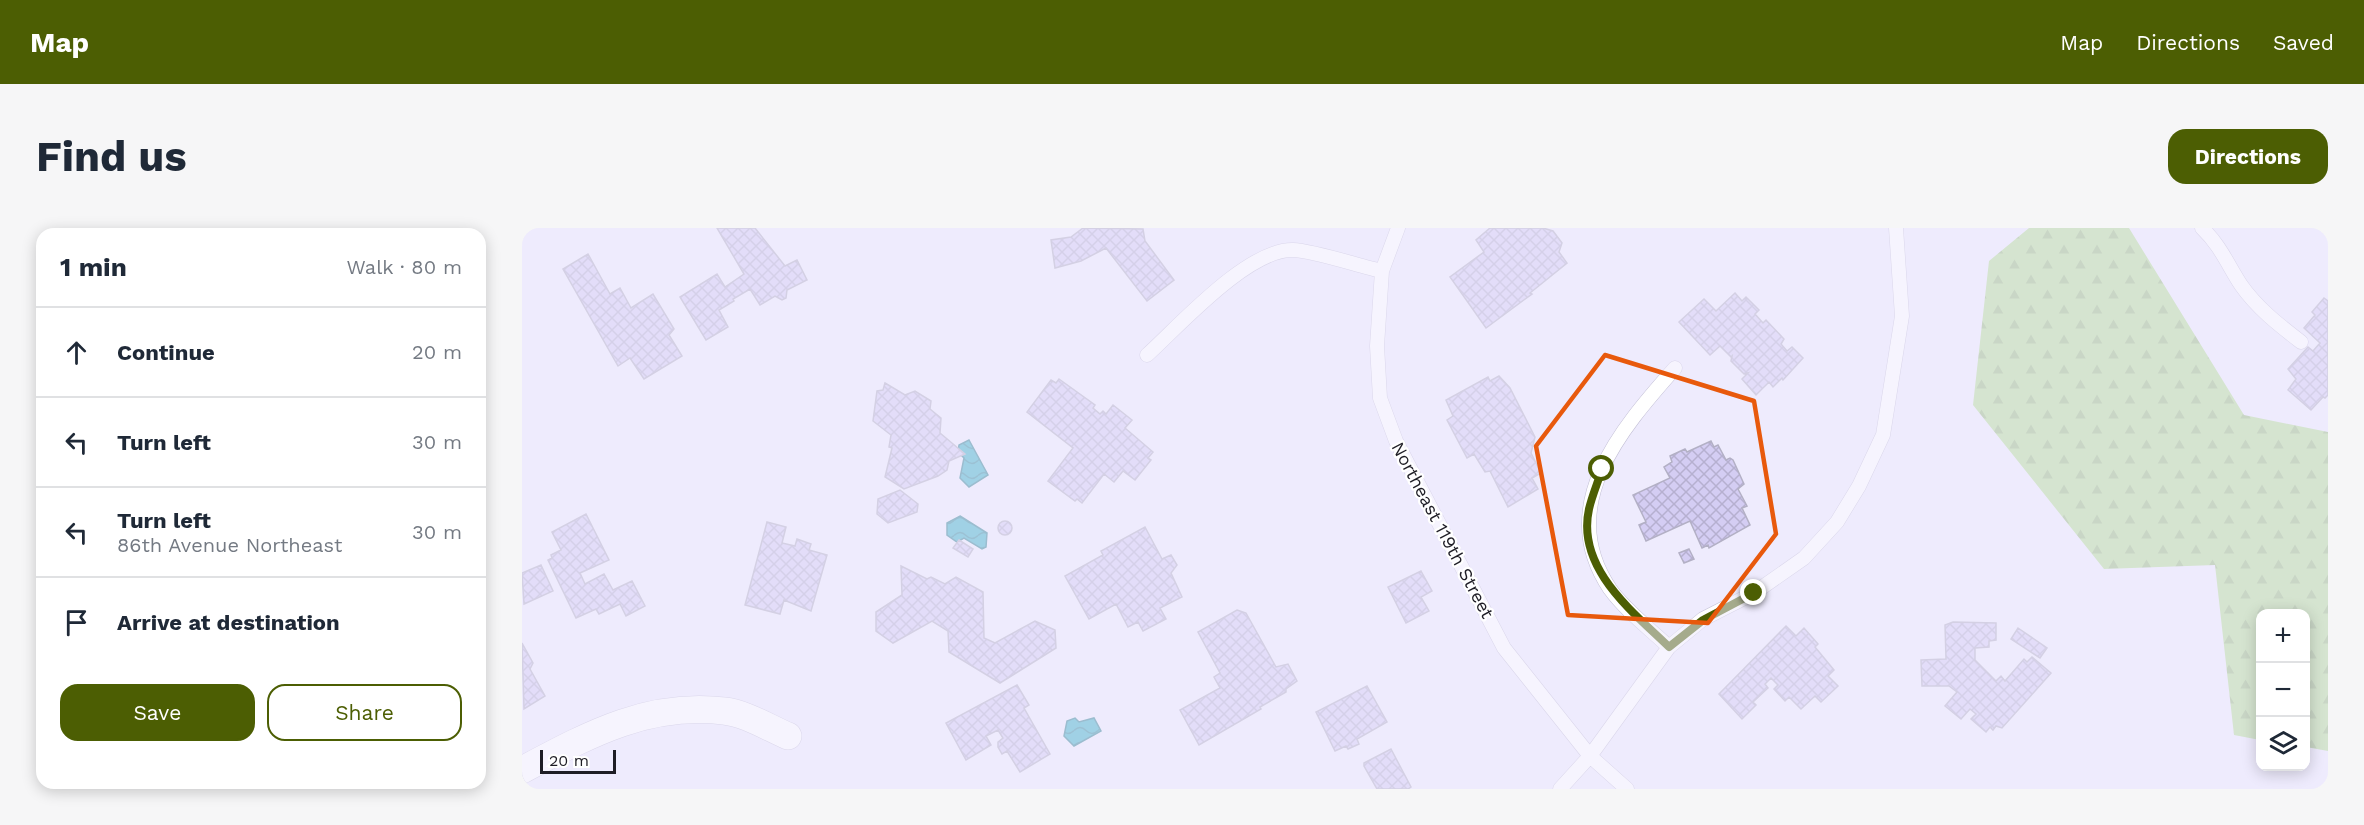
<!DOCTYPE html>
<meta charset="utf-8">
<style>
:root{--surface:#fff;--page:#f6f6f7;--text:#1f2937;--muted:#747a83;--line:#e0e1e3;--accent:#4c5e03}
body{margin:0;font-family:"Work Sans",sans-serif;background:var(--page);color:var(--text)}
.controls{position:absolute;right:18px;bottom:18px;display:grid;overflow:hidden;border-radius:12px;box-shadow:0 3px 15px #0003}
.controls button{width:54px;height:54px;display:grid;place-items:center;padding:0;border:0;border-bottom:2px solid var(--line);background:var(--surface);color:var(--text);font:30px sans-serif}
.scale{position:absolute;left:18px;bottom:15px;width:76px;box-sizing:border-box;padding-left:6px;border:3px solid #1e1d25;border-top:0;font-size:16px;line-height:21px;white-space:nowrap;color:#1e1d25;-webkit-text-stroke:4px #fff;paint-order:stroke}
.stop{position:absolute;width:18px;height:18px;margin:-14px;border:4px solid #4c5e03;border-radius:50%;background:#fff}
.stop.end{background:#4c5e03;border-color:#fff;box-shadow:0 2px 6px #0008}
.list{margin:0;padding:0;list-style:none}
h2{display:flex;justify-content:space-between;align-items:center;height:78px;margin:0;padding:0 24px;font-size:26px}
h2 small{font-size:20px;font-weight:400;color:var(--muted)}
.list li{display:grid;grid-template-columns:39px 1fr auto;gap:18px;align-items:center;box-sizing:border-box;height:90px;padding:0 24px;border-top:2px solid var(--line)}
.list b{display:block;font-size:22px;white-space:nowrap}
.list p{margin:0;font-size:20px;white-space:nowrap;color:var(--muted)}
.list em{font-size:20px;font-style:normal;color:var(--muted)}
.actions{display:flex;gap:12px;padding:18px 24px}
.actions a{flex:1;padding:14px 0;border:2px solid var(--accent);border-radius:18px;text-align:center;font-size:21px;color:var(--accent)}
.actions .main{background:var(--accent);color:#fff}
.icon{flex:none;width:33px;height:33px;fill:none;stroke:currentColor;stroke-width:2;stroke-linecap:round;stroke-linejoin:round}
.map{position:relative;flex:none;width:1806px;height:561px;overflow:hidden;border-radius:18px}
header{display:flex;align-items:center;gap:36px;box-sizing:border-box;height:84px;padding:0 30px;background:var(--accent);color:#fff}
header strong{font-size:28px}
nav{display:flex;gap:33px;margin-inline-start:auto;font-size:21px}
.intro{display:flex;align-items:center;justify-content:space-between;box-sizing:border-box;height:144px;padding:0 36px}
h1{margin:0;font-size:42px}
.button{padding:15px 27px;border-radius:18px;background:var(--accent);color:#fff;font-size:21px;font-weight:700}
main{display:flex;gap:36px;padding:0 36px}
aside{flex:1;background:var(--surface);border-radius:18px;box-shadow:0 3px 15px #0003}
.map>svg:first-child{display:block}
.forest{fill:url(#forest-firs)}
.water{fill:url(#water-waves);stroke:#378597;stroke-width:1.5}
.building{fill:url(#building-cross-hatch);stroke:#b3b0c5;stroke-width:1.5}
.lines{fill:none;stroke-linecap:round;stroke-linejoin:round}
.service-casing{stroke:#c2bfd5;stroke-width:15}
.minor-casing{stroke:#c2bfd5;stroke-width:28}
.service{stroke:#fff;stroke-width:14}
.minor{stroke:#fff;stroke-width:27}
.route{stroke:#4c5e03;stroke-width:8}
.marked{fill:none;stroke:#e8590c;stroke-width:4.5;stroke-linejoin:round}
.labels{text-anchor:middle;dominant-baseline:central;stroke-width:4.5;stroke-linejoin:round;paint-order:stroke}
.street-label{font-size:18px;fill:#1e1d25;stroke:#fff}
</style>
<header>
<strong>Map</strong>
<nav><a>Map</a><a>Directions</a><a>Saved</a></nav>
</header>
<div class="intro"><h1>Find us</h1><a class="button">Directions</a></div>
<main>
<aside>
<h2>1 min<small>Walk · 80 m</small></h2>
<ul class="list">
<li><svg class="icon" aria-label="ahead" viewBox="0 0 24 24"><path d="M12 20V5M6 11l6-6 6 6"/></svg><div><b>Continue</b></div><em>20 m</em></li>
<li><svg class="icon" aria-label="left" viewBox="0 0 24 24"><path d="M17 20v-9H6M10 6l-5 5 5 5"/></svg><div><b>Turn left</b></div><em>30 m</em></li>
<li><svg class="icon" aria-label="left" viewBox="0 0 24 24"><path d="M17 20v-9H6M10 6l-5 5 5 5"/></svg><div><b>Turn left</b><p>86th Avenue Northeast</p></div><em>30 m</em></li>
<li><svg class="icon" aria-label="arrive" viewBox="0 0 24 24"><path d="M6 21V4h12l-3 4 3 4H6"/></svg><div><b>Arrive at destination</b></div></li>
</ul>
<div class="actions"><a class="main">Save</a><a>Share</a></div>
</aside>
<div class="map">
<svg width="1806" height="561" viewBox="0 0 1806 561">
<defs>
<pattern id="forest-firs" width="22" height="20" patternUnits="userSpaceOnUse" patternTransform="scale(1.5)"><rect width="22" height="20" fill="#b6dc99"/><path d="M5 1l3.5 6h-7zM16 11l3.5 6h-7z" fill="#9cbc84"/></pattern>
<pattern id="water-waves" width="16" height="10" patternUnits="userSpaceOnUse" patternTransform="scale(1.5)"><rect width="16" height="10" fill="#42b1c8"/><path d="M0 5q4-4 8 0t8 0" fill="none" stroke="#378fa2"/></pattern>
<pattern id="building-cross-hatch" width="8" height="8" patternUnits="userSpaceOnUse" patternTransform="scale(1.5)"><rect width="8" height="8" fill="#d4cdf3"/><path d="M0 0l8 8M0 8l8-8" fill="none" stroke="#b6b0d0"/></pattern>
</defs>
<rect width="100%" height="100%" fill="#eeebfd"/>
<!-- forest -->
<path class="forest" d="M1507,0H1607L1722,187L1806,204V523L1784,519V386H1738V512L1712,507L1693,337L1582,341L1451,177L1467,33Z"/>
<!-- water -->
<path class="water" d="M447,212L466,247L447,259L438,250L442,230L436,224L437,217Z
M438,288L465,305L464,319L460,321L442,310L435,314L425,307V295Z
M553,490L557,494L572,490L579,503L552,518L542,508L545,493Z"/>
<!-- building -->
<path class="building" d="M195,0H233L263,38L275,32L285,52L265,62L264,70L260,72L253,68L238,77L228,61L211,71L212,73L197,82L206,99L184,112L158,69L195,46L203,59L222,46Z
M561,0L621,1L623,13L652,52L625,73L584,20L559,33L533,40L529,12L549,9Z
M968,0H1021L1031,3L1040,15L1037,24L1045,35L1008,65L1010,66L964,100L928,49L962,24L954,12Z
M66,26L88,66L98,60L109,80L131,66L152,101L147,107L160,128L122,151L108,130L96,138L41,41Z
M1213,65L1220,73L1224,69L1237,82L1233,86L1241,95L1244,92L1262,111L1259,116L1265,123L1270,119L1281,130L1261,152L1260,150L1251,159L1247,154L1234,167L1220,151L1226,145L1222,146L1209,133L1210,128L1209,129L1198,118L1188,127L1157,94L1182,71L1194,83Z
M1802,70L1806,73V167L1803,170L1801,169L1789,182L1766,162L1774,151L1766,141L1786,119L1791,123L1798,115L1782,100L1793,87L1790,84Z
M977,148L988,160L1013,209L1009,225L1019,245L1010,250L1016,261L986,279L968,243L963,244L952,226L945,230L925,192L931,188L924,172L966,149L968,153Z
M537,151L573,177L571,180L578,186L581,183L584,186L591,177L610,192L603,200L631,224L626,230L629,232L613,252L601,243L592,254L582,246L560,275L555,271L553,273L526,253L551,220L505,184L529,152L534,155Z
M363,155L383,167L393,163L409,173L408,181L419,190L418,205L443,226L427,233L425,242L416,248L382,261L363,249L370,220L367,219L369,207L351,193L355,163L361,162Z
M1189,213L1192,219L1196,217L1204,232L1208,230L1211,232L1222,256L1216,261L1225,278L1220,280L1228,297L1187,320L1186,317L1180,320L1168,293L1124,313L1117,297L1124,294L1111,267L1148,250L1142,239L1150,234L1148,228L1163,221L1165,224Z
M378,262L396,276L395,284L366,295L355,286L356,271Z
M64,286L87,332L58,345L63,356L82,346L91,362L110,353L123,378L104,388L98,376L77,386L74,381L54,390L26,332L30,330L29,327L39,322L30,304Z
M476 300a7 7 0 1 1 14 0a7 7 0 1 1-14 0Z
M245,294L264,299L260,315L273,318L275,311L289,316L287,322L305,327L289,383L262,372L258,386L223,377Z
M623,299L640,331L649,327L655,337L649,345L660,369L638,380L644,391L621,403L616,394L606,399L594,376L567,391L543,348L581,327L579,323Z
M437,312L451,321L446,329L431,320Z
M1167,321L1172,331L1162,335L1157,325Z
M19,337L31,363L2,376L0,345Z
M379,338L405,351L409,349L423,356L434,349L461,364L462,410L473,415L513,393L533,402L534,420L478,455L427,424L426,403L410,393L371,415L354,403V384L380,367Z
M899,343L910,363L899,369L907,383L884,395L866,359Z
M715,382L724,385L754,439L766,436L775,453L764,461V464L738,479L739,481L677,517L658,482L698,460L692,449L698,445L676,404Z
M1431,394L1474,395V412L1467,413V419L1453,420V432L1474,453L1479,448L1483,453L1502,431L1505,434L1510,429L1529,445L1480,500L1474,498L1471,502L1468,499L1464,504L1449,491L1454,486L1448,481L1439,491L1423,478L1435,464L1427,458H1400L1399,432L1424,431L1423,397Z
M1264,398L1274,408L1282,400L1296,416L1293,419L1312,442L1306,448L1316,458L1299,474L1293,468L1279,481L1267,469L1263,473L1252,461L1256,457L1249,450L1243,456L1246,460L1231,474L1234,477L1220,491L1197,466Z
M1496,400L1525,420L1518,430L1489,411Z
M0,415L11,435L8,441L23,468L2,481Z
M495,457L507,477L502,480L528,526L498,544L485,523L480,526L476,519V514L481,510L476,502L464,508L469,517L444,532L424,495Z
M845,458L865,494L835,511L837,516L826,521L824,518L813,523L794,484Z
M869,521L889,559L886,561H855L842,538V535Z"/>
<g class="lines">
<!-- service casing -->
<g class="service-casing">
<path id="service" d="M876,0L860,43L855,118L858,170L874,213L982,420L1068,528L1105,561
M1680,0C1698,17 1706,37 1719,57C1735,80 1757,97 1779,114
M625,127C658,97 726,21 771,22C793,23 837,38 860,43
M1147,419C1128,401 1103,382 1088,361C1032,278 1099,201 1153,140
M1038,561L1068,528L1147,419L1181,391L1232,365L1282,330L1315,294L1337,258L1361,207L1380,88L1374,0"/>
</g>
<!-- minor casing -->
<g class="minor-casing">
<path id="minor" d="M0,542C66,507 125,474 202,483C223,485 247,500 266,508"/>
</g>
<!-- service -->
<use href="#service" class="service"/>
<!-- minor -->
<use href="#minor" class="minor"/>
</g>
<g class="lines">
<!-- route -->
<path class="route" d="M1080,241C1076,254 1070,268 1067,281C1054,340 1110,383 1147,419L1181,392L1232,365"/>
</g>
<!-- marked area -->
<path d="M0 0H1806V561H0ZM1083,127L1232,173L1254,306L1186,395L1046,387L1014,218Z" fill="#eeebfd" fill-opacity=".55" fill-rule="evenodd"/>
<path class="marked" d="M1083,127L1232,173L1254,306L1186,395L1046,387L1014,218Z"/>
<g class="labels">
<!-- street labels -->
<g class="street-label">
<text transform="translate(921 302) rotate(62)">Northeast 119th Street</text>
</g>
</g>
</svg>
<div class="controls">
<button>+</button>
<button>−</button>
<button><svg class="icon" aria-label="layers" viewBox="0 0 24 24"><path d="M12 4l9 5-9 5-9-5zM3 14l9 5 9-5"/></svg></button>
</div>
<div class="scale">20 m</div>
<div class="stop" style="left:1080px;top:241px"></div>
<div class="stop end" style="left:1232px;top:365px"></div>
</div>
</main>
